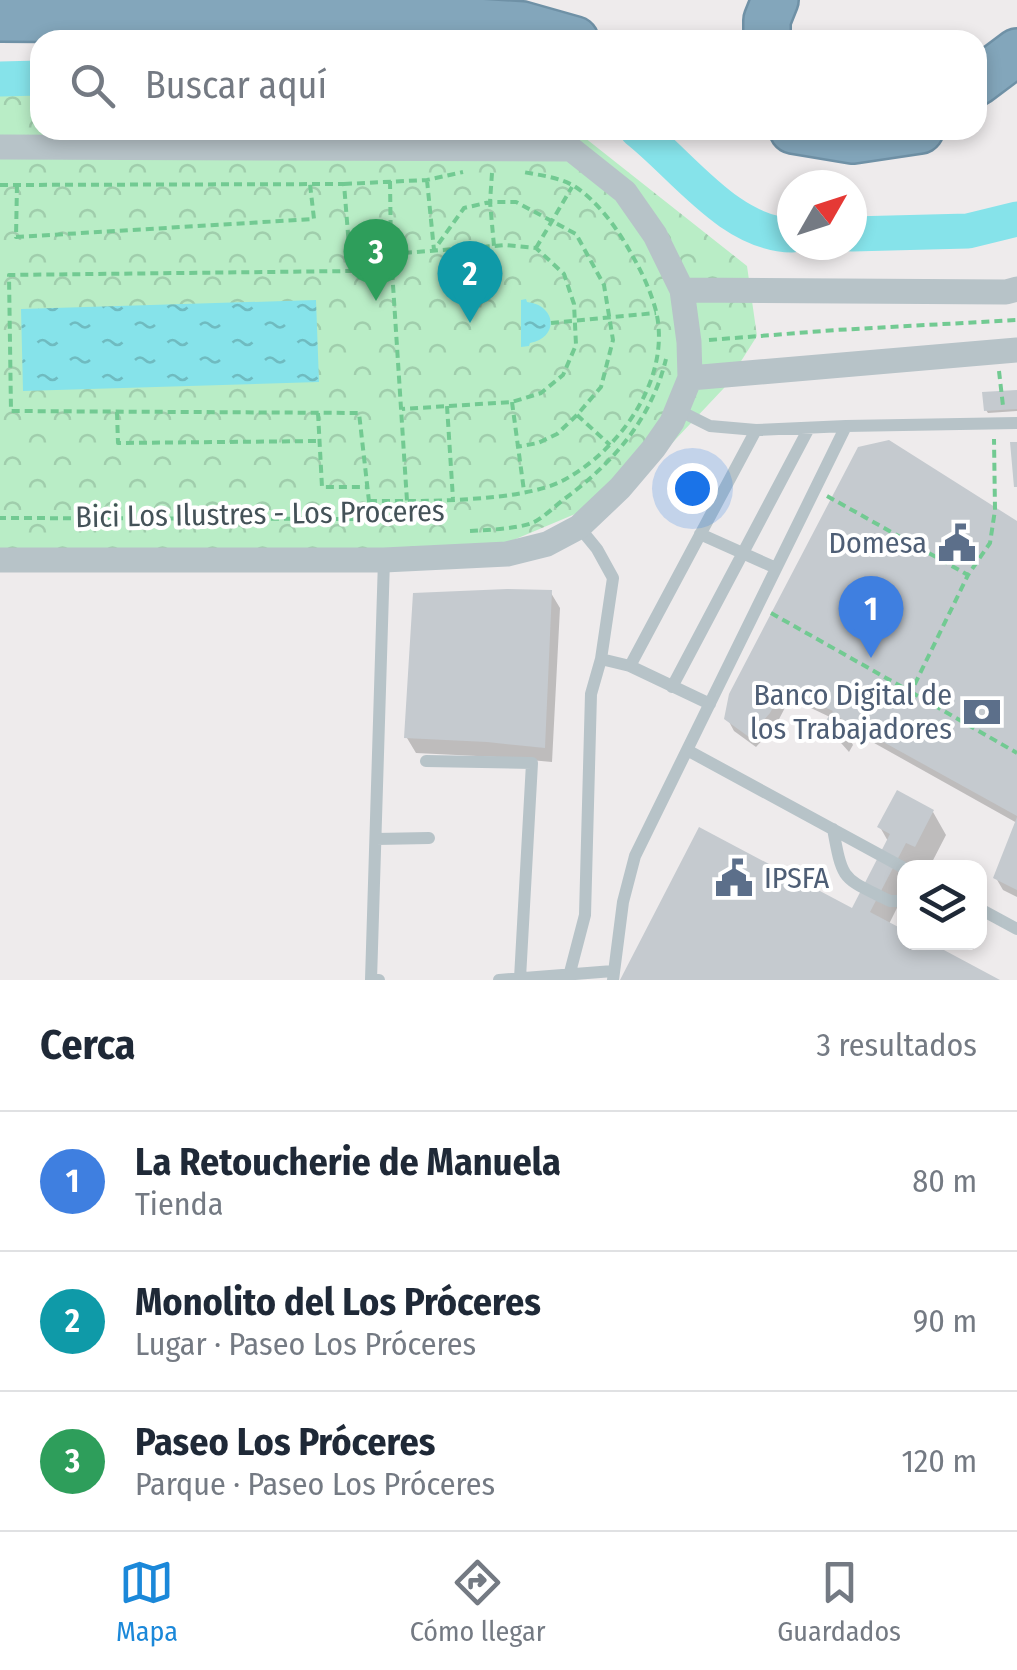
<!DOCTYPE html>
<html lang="es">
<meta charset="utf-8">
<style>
:root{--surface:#fff;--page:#f2f2f3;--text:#1f2937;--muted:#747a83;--line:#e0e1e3;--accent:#1b88d9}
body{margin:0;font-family:"Fira Sans Condensed",sans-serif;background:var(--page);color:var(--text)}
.controls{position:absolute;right:30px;bottom:30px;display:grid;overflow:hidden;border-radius:20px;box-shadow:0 5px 15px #0003}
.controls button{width:90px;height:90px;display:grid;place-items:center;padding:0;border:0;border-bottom:2px solid var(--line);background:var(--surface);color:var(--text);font:50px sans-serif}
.compass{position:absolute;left:777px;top:170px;width:90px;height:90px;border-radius:50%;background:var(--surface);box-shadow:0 5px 15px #0003;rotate:51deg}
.you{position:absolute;left:692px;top:488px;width:35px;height:35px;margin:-25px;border:8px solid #fff;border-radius:50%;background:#1a73e8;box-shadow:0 0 0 15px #1a73e833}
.badge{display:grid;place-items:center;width:65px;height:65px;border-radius:50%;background:var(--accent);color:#fff;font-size:32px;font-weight:700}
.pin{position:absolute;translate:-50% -82px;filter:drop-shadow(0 2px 5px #0008)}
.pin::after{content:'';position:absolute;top:52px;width:35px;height:30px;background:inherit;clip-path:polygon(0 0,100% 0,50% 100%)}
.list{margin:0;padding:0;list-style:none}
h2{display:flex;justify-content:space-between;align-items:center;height:130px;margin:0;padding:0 40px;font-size:42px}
h2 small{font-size:32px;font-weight:400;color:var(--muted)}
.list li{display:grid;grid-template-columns:65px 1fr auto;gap:30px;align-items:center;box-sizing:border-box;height:140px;padding:0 40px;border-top:2px solid var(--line)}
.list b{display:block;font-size:38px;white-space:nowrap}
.list p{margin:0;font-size:32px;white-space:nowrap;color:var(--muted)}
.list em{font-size:32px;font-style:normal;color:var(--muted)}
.icon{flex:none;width:55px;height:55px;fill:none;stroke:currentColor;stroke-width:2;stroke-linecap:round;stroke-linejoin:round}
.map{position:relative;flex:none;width:1017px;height:980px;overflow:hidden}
.search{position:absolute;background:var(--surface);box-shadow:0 5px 15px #0003;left:30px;right:30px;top:30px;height:110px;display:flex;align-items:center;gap:25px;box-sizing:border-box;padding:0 35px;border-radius:30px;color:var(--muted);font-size:38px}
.sheet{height:550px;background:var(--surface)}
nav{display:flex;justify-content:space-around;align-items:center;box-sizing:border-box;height:140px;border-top:2px solid var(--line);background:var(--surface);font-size:28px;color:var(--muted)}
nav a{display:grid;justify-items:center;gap:5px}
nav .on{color:var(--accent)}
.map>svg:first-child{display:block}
.forest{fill:url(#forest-crowns)}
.water{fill:url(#water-ripples)}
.shadow{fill:#0003}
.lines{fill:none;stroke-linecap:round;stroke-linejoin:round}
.river{stroke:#86e3ea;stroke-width:35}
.building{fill:#c5cacf}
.motorway-casing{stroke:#6f91a6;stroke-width:50}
.path{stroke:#72ca92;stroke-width:4;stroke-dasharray:8 5;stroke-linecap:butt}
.service{stroke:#b7c3c8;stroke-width:12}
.minor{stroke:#b7c3c8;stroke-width:25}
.motorway{stroke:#83a6bb;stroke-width:45}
.labels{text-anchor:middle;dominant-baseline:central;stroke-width:8;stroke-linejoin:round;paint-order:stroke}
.street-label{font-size:30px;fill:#445258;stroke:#fff}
.service-label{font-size:30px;fill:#4e5e75;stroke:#fff;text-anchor:end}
</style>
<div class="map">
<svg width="1017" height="980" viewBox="0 0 1017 980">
<defs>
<pattern id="forest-crowns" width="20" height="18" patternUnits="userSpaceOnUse" patternTransform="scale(2.5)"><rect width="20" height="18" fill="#b9edc6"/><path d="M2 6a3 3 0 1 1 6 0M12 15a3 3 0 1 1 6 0" fill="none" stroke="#a0cdac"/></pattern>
<pattern id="water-ripples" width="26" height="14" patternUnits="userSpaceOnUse" patternTransform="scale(2.5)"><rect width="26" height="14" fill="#86e3ea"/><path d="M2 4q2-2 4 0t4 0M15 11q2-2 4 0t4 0" fill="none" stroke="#6fbbc0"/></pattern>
</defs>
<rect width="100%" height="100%" fill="#eeebec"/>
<!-- forest -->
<path class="forest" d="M40,94V130H575L747,266L757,336L724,388L625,493L459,563L0,560V95Z"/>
<!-- water -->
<path class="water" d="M526,299L527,302C556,305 560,337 530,343L529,346L521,347V300Z
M316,300L319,382L23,391L21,309Z"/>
<!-- shadow -->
<path class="shadow" d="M1017,392V411L988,413L986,410Z
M1017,524V823L842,725L853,745L849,752L834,735L827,724L832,718L790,698L776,725L756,747L734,731L727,718Z
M551,593L560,608L552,762L497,757L416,753L407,738Z
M933,812L946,835L929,868L920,864L918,868H904V894L889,924L904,932V942L995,980H623L853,911L889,843L880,827Z
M1017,823V897L1003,890L996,878Z"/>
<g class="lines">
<!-- river -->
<path class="river" d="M0,79L40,78
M637,130C683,166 730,234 792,235
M852,234L968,231L1017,219"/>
</g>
<!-- building -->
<path class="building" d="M1017,390V409L984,411L982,392Z
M889,440L1017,521V816L840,718L838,723L848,731L842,743L824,723L833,711L783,688L770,713L749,737L724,719L729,694L858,447Z
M1010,442H1017V487H1014Z
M507,589L552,590L545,748L487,742L404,738L413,593Z
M897,790L934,810L915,847L906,843L870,912L904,930V942H929L1000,980H620L699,827L852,908L890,834L877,827Z
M1017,817V890L993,878Z"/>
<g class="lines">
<!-- motorway casing -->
<g class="motorway-casing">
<path id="motorway" d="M0,18L459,21L522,25L575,40
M767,40V20L775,0
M977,82L1017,52
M793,130L853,140L920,130"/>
</g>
<!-- path -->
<path class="path" d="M492,173L490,202L494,246
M427,180L434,250L464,208L490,202H516L576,234L604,285L613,340L601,387L577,415L557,434L538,443L516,447
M390,181L391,254L407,501
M344,184L427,180L463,172
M0,185L344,184L351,271L9,275L11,411L359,413L371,519L0,518
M17,185L16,237L314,219L310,184
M536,248L572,187
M391,254L506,245L536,248L564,274L574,304L576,345L563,375L541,393L512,402L402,409
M551,323L656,313
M709,340L836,330L1017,320
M999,371L1003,406
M512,402L524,491
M447,406L453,499
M117,412L118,443L320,441
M318,413L322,487H367
M577,415L610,445
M827,496L968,575L990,543L995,510L994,439
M369,501C419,501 521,503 564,480C620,450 672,378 656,311C651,292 642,272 632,255C619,231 598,201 574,186C559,177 539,175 523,172
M470,531C487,530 516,529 532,523C542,519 554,507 563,500C613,463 651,420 666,359
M771,613L911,692L968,575
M911,692L1017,753"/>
<!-- service -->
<path class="service" d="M678,410L710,426L756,430L846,426L1017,423
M700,534L776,568
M601,659L630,666L710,704
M630,666L756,430
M672,687L809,428
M687,750L904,868
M426,761L532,763L520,978
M833,829C843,883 842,877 890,901H898L904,899
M376,839L429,838
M980,909L1017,929
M379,980H371L384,560
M499,980L613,971
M568,980L585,915L591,694L601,659L613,578L597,549L579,527
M613,980L623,902L635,856L846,426"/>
<!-- minor -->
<path class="minor" d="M0,147L571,149L625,192L655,235L682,290L689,342L690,378L672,422L654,448L620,488L579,527L547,544L507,554L384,560H0
M682,290L1006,292L1017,289
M690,378L1017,350"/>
<!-- motorway -->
<use href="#motorway" class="motorway"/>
</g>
<!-- icons -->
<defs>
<g id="civic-bare" transform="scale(3)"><path d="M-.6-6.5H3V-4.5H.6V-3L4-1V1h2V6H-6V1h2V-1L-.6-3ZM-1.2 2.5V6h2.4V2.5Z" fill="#5c6f8a" stroke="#fff" stroke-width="2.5" paint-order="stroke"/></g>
<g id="bank-bare" transform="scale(3)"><path d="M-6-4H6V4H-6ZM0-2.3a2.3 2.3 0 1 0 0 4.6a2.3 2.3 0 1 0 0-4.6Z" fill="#5c6f8a" stroke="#fff" stroke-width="2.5" paint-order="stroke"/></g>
</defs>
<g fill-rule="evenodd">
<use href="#civic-bare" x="957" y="543"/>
<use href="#bank-bare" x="982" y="712"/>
<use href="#civic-bare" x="734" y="878"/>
</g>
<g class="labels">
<!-- street labels -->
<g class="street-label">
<text transform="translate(260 514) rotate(-1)">Bici Los Ilustres - Los Proceres</text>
</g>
<!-- service labels -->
<g class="service-label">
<text x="927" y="543">Domesa</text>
<text x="952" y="695">Banco Digital de<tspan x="952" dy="34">los Trabajadores</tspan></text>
<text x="764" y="878" text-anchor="start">IPSFA</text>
</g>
</g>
</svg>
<div class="controls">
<button><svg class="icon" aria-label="layers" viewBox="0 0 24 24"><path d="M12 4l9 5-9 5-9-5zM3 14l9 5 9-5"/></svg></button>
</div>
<svg class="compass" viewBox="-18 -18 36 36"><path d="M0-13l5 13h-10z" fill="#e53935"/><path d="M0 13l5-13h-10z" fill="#747a83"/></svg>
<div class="you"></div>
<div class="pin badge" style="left:871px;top:658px;background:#3f7fe0">1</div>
<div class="pin badge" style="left:470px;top:323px;background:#0f9aa8">2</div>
<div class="pin badge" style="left:376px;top:301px;background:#2e9e5b">3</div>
<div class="search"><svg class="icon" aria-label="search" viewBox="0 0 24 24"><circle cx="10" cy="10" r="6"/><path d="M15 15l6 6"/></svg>Buscar aquí</div>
</div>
<section class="sheet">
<h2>Cerca<small>3 resultados</small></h2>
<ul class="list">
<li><span class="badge" style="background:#3f7fe0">1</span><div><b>La Retoucherie de Manuela</b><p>Tienda</p></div><em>80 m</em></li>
<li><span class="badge" style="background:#0f9aa8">2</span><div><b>Monolito del Los Próceres</b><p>Lugar · Paseo Los Próceres</p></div><em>90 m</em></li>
<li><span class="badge" style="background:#2e9e5b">3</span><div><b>Paseo Los Próceres</b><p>Parque · Paseo Los Próceres</p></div><em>120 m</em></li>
</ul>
</section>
<nav>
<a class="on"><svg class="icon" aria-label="map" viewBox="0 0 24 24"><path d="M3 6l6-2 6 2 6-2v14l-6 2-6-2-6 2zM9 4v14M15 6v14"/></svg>Mapa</a>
<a><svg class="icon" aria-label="directions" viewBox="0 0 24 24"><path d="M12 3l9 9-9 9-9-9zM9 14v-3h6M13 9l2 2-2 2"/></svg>Cómo llegar</a>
<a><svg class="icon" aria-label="saved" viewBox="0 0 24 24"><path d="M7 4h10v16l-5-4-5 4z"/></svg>Guardados</a>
</nav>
